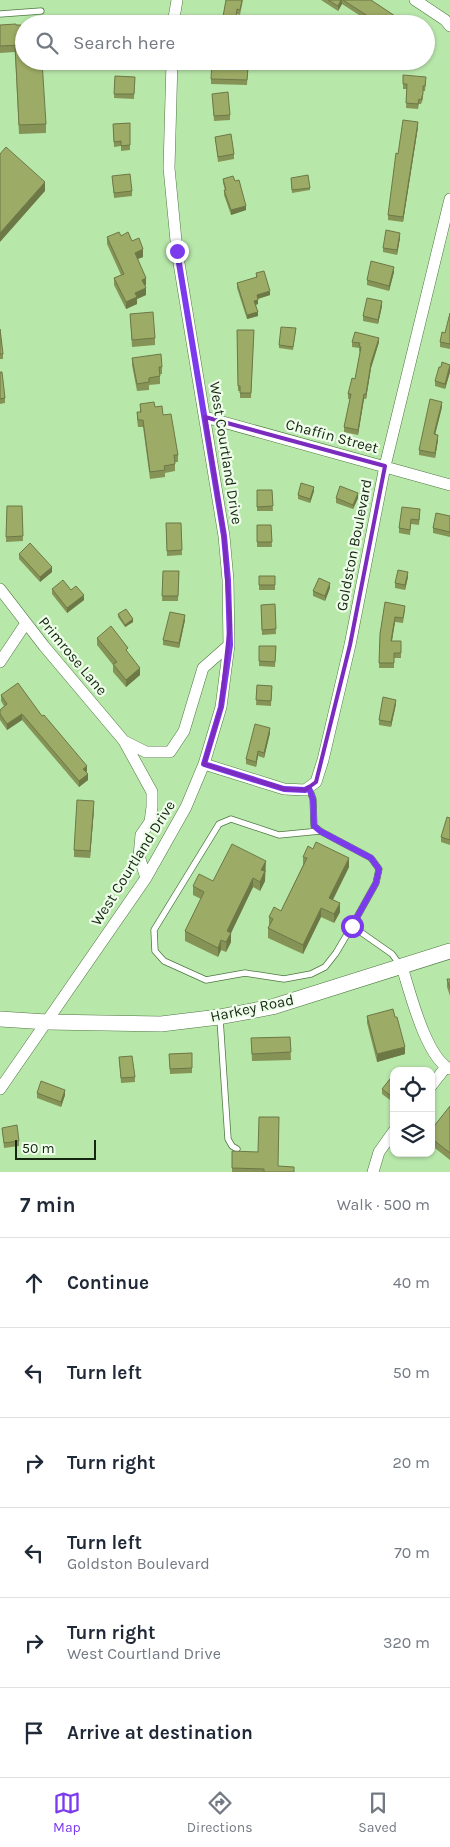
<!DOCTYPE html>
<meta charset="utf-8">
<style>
:root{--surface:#fff;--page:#f2f2f3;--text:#1f2937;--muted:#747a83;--line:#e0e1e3;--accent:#7c3aed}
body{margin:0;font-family:Karla,sans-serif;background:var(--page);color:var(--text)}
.controls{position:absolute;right:15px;bottom:15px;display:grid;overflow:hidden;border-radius:10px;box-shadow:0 1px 4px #0004}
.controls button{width:45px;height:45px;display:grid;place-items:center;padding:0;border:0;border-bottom:1px solid var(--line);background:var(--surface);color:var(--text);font:25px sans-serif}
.scale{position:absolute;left:15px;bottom:12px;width:81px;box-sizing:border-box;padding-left:5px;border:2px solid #152710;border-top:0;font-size:14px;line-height:18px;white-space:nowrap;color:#152710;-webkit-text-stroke:4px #effeeb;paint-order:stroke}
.stop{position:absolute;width:15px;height:15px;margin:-11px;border:4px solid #7c3aed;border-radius:50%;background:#fff}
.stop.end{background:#7c3aed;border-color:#fff;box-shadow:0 1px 5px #0008}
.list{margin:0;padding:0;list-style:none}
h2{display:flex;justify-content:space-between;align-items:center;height:65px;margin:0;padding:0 20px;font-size:21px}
h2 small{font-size:16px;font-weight:400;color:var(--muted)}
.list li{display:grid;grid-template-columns:32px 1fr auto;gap:15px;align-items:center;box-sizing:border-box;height:90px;padding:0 20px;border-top:1px solid var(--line)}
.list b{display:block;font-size:19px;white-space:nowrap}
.list p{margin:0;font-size:16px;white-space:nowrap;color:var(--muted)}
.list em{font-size:16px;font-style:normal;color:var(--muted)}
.icon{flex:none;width:28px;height:28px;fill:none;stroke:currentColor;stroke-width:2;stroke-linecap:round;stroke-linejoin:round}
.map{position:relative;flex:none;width:450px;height:1172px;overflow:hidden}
.search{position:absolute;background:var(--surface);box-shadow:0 1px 4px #0004;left:15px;right:15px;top:15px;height:55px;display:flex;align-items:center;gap:12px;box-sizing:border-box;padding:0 18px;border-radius:28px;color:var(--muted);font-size:19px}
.sheet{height:605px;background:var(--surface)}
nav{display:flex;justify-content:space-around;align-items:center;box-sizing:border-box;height:70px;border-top:1px solid var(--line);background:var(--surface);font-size:14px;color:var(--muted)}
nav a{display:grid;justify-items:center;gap:2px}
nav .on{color:var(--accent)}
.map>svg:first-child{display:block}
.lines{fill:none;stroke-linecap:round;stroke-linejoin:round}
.service-casing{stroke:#4e7841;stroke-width:7}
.minor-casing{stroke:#4e7841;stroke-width:12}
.tertiary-casing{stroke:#4e7841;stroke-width:16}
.service{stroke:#fff;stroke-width:5.5}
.minor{stroke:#fff;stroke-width:11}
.tertiary{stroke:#fff;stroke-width:15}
.wall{fill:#869357}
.shaded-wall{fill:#6d7847}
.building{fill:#9cab65;stroke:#6d7847}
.route{stroke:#7c3aed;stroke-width:6}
.marked{fill:none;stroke:#7b2cbf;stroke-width:4;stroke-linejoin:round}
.labels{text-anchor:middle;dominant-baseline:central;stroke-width:4.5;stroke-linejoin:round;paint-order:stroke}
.street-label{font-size:15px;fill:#152710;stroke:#effeeb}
</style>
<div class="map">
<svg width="450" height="1172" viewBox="0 0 450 1172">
<rect width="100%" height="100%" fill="#b8e7aa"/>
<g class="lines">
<!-- service casing -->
<g class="service-casing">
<path id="service" d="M0,14L41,11
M309,788L313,799L314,826L320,831L371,858L379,869L376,883L352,926L392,954L400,965
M320,831L279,835L231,819L219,824L154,930L155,951L164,961L206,980L245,973L284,979L311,974L325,967L336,953L352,926
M220,1019L228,1139L232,1146L237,1149"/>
</g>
<!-- minor casing -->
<g class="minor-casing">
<path id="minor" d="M415,0L445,20L450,26
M173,24L177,0
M205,417L450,485
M0,589L44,646L124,741L146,752H170L184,731L203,668L229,645
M0,662L26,623
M124,741L152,792V807L150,822L141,835L139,856L146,878
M204,764L284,789L305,790L316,782L323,760L350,645L385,466L450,199
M402,967C410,992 426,1058 450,1069
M431,1086L446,1067
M0,1089L146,878L186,807L204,764L221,707L229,645L228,580L224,536L177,251L169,168L172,61
M373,1172L379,1152L394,1131"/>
</g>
<!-- tertiary casing -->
<g class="tertiary-casing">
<path id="tertiary" d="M0,1019L47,1022L161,1024L219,1017L272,1007L450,951"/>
</g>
<!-- service -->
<use href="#service" class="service"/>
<!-- minor -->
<use href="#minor" class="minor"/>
<!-- tertiary -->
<use href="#tertiary" class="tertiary"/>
</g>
<!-- wall -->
<path class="wall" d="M226,0H243L240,15L237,14L222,22Z
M321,0H371L395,16L410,24H417H373L342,4L338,11Z
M0,25L22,45L46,124V133L19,134L15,52L0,53Z
M228,67L248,68L247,85L211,84V79Z
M115,76L135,77L134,99L114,98Z
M426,82L425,91H423V99L421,104H419L418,109L406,108L407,89H403V84Z
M212,94L230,115V120L214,121Z
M130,123V150L121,151V146L114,147L113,124Z
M418,127L403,222L388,220V215L398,154Z
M215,137L234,154V159L218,162Z
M112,176L132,191V196L114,198Z
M223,179L235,181L246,210L231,215L224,195V190H225L223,183Z
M291,180L310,188V190L292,193Z
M121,236L132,241L143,257L138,259L146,285H145L146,295L137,299V304L126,309L114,285V278L121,275L107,244V237Z
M400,238L397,255L383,252V248Z
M394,272L389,291L367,285V280Z
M256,273L270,295L258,299V304L256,305L258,316L247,319L237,288V283L256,278Z
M382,306L378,324L363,321V316Z
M450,313V349L440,347V342L445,333Z
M130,314L155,338V345L132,347Z
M296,328L293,350L279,348V345Z
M0,329L3,354V359H0Z
M237,330H254L251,398H240V391H238Z
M352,342H379L371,368L366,399H364L358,435L344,432V427L350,399H348V394L355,379L360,352L359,351V348L352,347Z
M132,358L162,367V374H160V384L149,385V390L137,391L132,365Z
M450,365V372L445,389L435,386V381L441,367Z
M0,372L5,398V403L0,404Z
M140,404L155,407L163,415L178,455V462H175V471L165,473V477L150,479L143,427H138L137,419V412H140Z
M442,407L435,434L438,440L435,458L419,455V450Z
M257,490H272L273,511H257Z
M314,491L310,503L298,499V495Z
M336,498H358L353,509L336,503Z
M7,506H22L23,541L6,542Z
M420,514L419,525L411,524L410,535L399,533V528Z
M450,516V537L433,533V528Z
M166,523H181L182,555L167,556Z
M257,525H271L272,547H257Z
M19,554L52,572L40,582L19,559Z
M163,571H179L178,601H162Z
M259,576H275V590H259Z
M408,577L405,590L395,588V583Z
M330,588L325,601L313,596V591Z
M52,589L84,600L67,613L52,594Z
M385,602L405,610L403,623L395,622L392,641H401V658H394V668H379L380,634Z
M275,604L276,634L262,635L261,605Z
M118,614L133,622L125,627L118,617Z
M185,620L179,648L163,645V640Z
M97,638L128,653L140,675L126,687L113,672V665L97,645Z
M276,646L275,667L259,666V661Z
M257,685L272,686L271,706L256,705Z
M1,695L42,716L87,771L86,772L88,780L79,787L22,720L7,730L0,720V710L4,706L1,701Z
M396,704L391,727L379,725V720Z
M270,733L264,758L258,756L256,767L246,764V759Z
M94,809L90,858L74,857V850Z
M450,818V845L441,842V837Z
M303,857L349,867L333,900L340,912L334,923L321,917L303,954L268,938V928L269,926V917L281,911L303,865Z
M266,870L265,872V881L260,891L253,887L231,933V942L226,952L221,950L218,957L185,941V931L201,899L193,895V886Z
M447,979H450V996L447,987Z
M367,1016L395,1017L405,1054L377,1062L367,1023Z
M290,1037L291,1060L252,1061L251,1038Z
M192,1053V1073L170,1074L169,1054Z
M119,1057L135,1077V1082L121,1083Z
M394,1074V1103L382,1094V1089Z
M37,1093L65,1095L61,1107L37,1098Z
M450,1106V1160L431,1145V1130Z
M2,1128L19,1141V1146L4,1148Z
M232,1151L278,1166L294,1172H232Z"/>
<!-- shaded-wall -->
<path class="shaded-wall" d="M341,0H342V4L338,11V6Z
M418,122V127L403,222V217Z
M45,182V191L0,242V233Z
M246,206V210L231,215V210Z
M400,233V238L397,255V250Z
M143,249V257L135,260V253Z
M394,267V272L389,291V286Z
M146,278V285L142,287V280Z
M146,288V295L137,299V304L126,309V302L135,293Z
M270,291V295L257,299V295Z
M258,300V304L254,305V301Z
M382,301V306L378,324V320Z
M258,312V316L247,319V315Z
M379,338V342L371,368L366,399V394L371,363Z
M450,367V372L445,389V384Z
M364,394V399L358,435V430Z
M442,402V407L434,439V434Z
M438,435V440L435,458V453Z
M314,487V491L310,503V499Z
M358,493V498L353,509V505Z
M52,567V572L40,582V577Z
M408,572V577L405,590V585Z
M330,583V588L325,601V596Z
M84,595V600L67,613V608Z
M185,615V620L179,648V643Z
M395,617V622L391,646V641Z
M133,619V622L125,627V625Z
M140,668V675L126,687V680Z
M396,700V704L391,727V722Z
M22,714V720L7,730V724Z
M270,728V733L264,758V753Z
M258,751V756L256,767V762Z
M87,766V771L83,775V769Z
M88,774V780L79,787V781Z
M94,801V809L90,858V851Z
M349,858V867L329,907V898Z
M266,861L265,881L260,891V882L261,870Z
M253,878V887L231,933V942L226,952L227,931Z
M340,903V912L334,923V914Z
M321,908V917L303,954V945Z
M221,940V950L218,957V948Z
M405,1047V1054L377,1062V1054Z
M65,1090V1095L61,1107V1102Z"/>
<!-- building -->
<path class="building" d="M226,0H242L240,10L237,9L235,24H219L220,22H222Z
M328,0H341L338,6Z
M343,0H371L395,16L410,24L412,21L417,24H380Z
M16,24V25H21L22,45L0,46V25Z
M15,45H24V61H42L46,124L19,125Z
M212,61H228V67L248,68L247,80L211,79Z
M403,75L426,77L425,86H423V94L421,100L419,99L418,104L406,103L407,84H403Z
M115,76L135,77L134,94H114Z
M228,92L230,115L214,116L212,94Z
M403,120L418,122L403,217L388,215L396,153L398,154Z
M130,123V145L121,146V141L114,142L113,124Z
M231,134L234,154L218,157L215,137Z
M6,147L45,182L0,233V154Z
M130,174L132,191L114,193L112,176Z
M308,175L310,188L292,190L291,178Z
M233,176L235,181L239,180L246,206L231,210L224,190H226L223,179Z
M386,230L400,233L397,250L383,248Z
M119,232L121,236L128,232L132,241L139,238L143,249L135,253L146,278L142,280L146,288L135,293L137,297L126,302L114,278L124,274L107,237Z
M371,261L394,267L389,286L367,280Z
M264,271L270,291L257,295L258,300L254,301L258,312L247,315L237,283L257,277L256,273Z
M367,298L382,301L378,320L363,316Z
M153,312L155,338L132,340L130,314Z
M450,313V344L440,342L442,332L445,333Z
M281,327L296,328L293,347L279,345Z
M0,329L3,354H0Z
M237,330H254L251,393H240V386H238Z
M355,332L379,338L371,363L366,394H364L358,430L344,427L351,394H348L352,378L355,379L361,347L359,346L360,343L352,342Z
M161,354L162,367H159L160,376L149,378V382L137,384L132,358Z
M442,362L450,365L445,384L435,381L439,367H441Z
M0,372H2L5,398L0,399Z
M430,399L442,402L434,434L438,435L435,453L419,450Z
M154,402L155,407L162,406L163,415L171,414L178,455H174L175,464L164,466L165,470L150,472L143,420H138L137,412H141L140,404Z
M301,483L314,487L310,499L298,495Z
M340,486L358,493L353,505L336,498Z
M257,490H272L273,506L257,507Z
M7,506H22L23,536L6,537Z
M402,507L420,509L419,520L411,519L410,530L399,528Z
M436,513L450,516V532L433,528Z
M166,523H181L182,550L167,551Z
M257,525H271L272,542H257Z
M30,543L52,567L40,577L19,554Z
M398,570L408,572L405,585L395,583Z
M163,571H179L178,596H162Z
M259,576H275V585H259Z
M319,578L330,583L325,596L313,591Z
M63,580L71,590L76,586L84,595L67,608L52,589Z
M385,602L405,606L403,618L395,617L391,641H401V653H394V663H379L380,634Z
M275,604L276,629L262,630L261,605Z
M126,609L133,619L125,625L118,614Z
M170,612L185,615L179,643L163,640Z
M111,626L128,648L126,650L140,668L126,680L113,664L117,662L97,638Z
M259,646H276L275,662L259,661Z
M18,683L42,716L44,715L87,766L83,769L88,774L79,781L22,714L7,724L0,714V710L7,704L1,695Z
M257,685L272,686L271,701L256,700Z
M383,697L396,700L391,722L379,720Z
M255,724L270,728L264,753L258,751L256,762L246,759Z
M77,800L94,801L90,851L74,850Z
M447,817L450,818V840L441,837Z
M316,842L349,858L329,898L340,903L334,914L321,908L303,945L268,928L273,919L269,917L274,907L281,911L307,858L303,857L308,846L313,849Z
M232,844L266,861L261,870L265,871L260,882L253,878L227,931L231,933L226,942L221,940L218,948L185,931L204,892L193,886L199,874L213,881Z
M447,979H450V989Z
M393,1009L395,1017H397L405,1047L377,1054L367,1016Z
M290,1037L291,1052L252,1054L251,1038Z
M192,1053V1068L170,1069L169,1054Z
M132,1056L135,1077L121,1078L119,1057Z
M394,1074V1098L382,1089Z
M41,1081L65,1090L61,1102L37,1093Z
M450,1106V1153L431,1138V1130Z
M259,1117H279L278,1166L294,1167V1172H264V1169L232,1168V1151L258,1152Z
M17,1125L19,1141L4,1143L2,1128Z"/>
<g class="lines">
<!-- route -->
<path class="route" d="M177,251L224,536L228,580L230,645L221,707L204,764L284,789L305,790L309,788L313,799L314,826L320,831L371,858L379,869L376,883L352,926"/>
</g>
<!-- marked area -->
<path class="marked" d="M205,417L385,466L350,645L316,782L305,790L284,789L204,764L221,707L230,624L224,536Z"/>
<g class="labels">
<!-- street labels -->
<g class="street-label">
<text transform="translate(332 436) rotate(15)">Chaffin Street</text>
<text transform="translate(226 453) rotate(81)">West Courtland Drive</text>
<text transform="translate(354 545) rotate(-79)">Goldston Boulevard</text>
<text transform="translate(73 656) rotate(50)">Primrose Lane</text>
<text transform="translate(133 863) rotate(-58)">West Courtland Drive</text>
<text transform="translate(252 1008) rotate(-12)">Harkey Road</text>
</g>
</g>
</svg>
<div class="controls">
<button><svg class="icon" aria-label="locate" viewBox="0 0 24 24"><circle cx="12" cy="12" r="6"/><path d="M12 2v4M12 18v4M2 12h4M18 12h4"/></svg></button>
<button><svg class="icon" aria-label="layers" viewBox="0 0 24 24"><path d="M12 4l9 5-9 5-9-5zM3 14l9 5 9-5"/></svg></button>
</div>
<div class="scale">50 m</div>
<div class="stop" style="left:352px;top:926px"></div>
<div class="stop end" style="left:177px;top:251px"></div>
<div class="search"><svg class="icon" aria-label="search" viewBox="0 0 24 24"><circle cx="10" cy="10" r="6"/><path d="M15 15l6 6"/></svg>Search here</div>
</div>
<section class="sheet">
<h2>7 min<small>Walk · 500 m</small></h2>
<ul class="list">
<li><svg class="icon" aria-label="ahead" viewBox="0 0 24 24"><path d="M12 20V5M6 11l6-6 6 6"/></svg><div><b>Continue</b></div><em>40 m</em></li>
<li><svg class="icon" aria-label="left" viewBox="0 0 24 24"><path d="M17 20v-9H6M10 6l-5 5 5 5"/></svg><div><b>Turn left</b></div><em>50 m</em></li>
<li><svg class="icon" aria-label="right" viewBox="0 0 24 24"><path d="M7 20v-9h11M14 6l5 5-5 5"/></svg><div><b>Turn right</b></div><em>20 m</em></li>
<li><svg class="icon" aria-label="left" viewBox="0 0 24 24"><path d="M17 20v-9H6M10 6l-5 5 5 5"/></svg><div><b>Turn left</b><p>Goldston Boulevard</p></div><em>70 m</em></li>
<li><svg class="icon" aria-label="right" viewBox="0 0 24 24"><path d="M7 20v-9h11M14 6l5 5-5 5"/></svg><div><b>Turn right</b><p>West Courtland Drive</p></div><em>320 m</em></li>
<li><svg class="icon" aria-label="arrive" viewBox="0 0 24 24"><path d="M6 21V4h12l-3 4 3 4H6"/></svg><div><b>Arrive at destination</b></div></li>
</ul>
</section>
<nav>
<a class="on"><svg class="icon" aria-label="map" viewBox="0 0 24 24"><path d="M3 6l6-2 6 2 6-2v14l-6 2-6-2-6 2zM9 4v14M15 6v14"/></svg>Map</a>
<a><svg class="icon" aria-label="directions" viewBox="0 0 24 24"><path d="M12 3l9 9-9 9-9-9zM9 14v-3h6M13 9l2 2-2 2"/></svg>Directions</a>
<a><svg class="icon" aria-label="saved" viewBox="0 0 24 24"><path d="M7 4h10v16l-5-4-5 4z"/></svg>Saved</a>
</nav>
